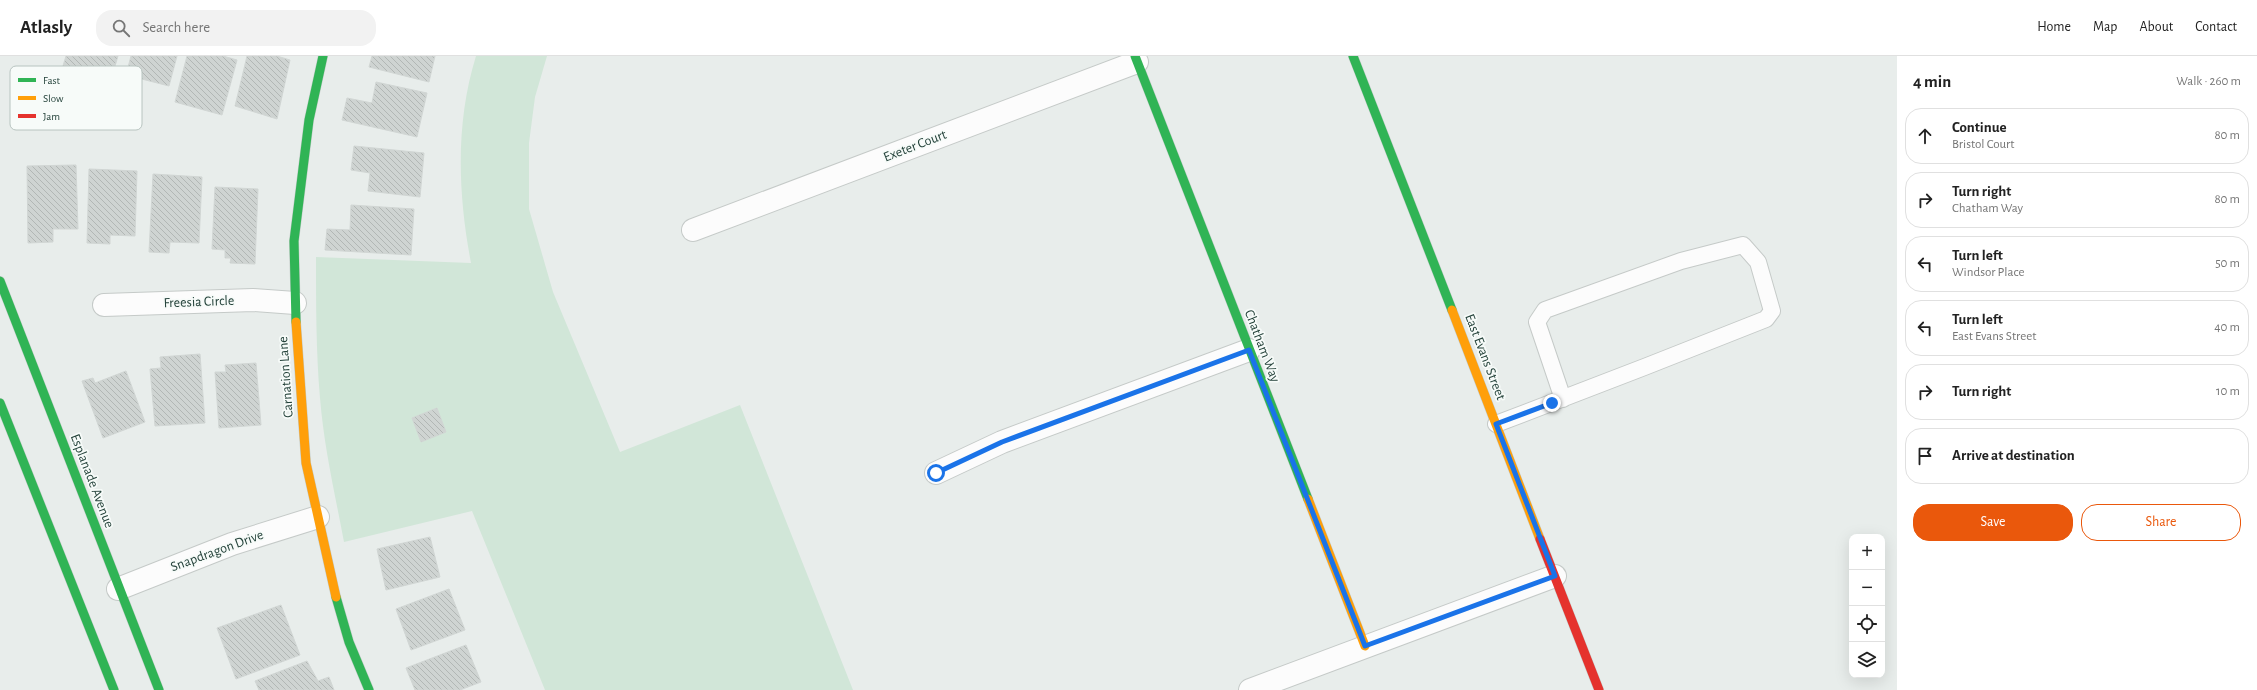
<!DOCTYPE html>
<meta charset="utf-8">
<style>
:root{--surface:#fff;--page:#f2f2f2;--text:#222;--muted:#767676;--line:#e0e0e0;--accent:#ea580c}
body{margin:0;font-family:"Alegreya Sans",sans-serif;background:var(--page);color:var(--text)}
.controls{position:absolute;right:12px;bottom:12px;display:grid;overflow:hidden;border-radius:8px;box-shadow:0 4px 16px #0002}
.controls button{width:36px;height:36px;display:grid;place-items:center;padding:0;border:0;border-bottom:1px solid var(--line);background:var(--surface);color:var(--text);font:20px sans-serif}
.stop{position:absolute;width:12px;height:12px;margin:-9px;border:3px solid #1a73e8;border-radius:50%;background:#fff}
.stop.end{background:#1a73e8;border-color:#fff;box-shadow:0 1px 4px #0008}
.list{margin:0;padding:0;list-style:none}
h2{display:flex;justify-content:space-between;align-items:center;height:52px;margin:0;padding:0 16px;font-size:17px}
h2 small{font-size:13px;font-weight:400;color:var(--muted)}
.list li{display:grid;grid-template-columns:26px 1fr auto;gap:12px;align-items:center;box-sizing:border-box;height:56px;margin:0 8px 8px;padding:0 8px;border:1px solid var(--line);border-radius:16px}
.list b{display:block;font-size:15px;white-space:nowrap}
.list p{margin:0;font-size:13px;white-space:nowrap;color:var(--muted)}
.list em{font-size:13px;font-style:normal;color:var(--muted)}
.actions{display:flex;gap:8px;padding:12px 16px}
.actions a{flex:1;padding:9px 0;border:1px solid var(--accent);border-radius:16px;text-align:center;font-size:14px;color:var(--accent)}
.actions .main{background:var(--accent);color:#fff}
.icon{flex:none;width:22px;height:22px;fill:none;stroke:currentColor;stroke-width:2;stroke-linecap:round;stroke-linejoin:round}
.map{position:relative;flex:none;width:1897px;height:634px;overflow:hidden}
header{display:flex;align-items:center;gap:24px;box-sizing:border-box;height:56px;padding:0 20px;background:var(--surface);border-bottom:1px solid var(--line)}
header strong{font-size:19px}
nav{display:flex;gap:22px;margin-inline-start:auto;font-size:14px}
.search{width:280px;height:36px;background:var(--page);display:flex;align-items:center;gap:10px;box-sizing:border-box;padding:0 14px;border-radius:16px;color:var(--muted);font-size:15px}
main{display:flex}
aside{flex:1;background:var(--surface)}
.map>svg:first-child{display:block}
.green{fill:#d1e6d8}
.building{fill:url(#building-back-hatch);stroke:#d1d6d4}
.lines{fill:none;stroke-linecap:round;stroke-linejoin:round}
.lane-casing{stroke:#c5cac8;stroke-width:18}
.street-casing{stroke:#c5cac8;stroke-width:24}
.fast-casing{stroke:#c3cbc8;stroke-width:10}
.slow-casing{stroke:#c3cbc8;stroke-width:10}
.jam-casing{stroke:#c3cbc8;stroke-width:10}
.lane{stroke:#fcfcfc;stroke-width:16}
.street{stroke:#fcfcfc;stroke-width:22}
.fast{stroke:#30b455;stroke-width:9}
.slow{stroke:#ff9f0a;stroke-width:9}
.jam{stroke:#e5322d;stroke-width:9}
.route{stroke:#1a73e8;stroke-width:5}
.labels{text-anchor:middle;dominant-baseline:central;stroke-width:3.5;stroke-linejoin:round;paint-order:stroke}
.street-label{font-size:14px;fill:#24423a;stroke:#f7fbf9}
.key{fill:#f7fbf9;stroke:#b8c4c0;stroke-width:1}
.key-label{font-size:11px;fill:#24423a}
</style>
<header>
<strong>Atlasly</strong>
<div class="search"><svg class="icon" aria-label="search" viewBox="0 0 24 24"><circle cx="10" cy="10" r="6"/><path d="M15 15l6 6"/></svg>Search here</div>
<nav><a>Home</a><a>Map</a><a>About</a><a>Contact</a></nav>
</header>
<main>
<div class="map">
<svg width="1897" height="634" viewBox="0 0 1897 634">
<defs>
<pattern id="building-back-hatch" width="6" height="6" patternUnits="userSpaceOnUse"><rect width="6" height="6" fill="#cfd4d2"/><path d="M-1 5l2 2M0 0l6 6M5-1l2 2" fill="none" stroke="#b2b7b5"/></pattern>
</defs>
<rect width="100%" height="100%" fill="#e8edeb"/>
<!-- green -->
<path class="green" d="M476,0H547L535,41L529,87V153L553,236L620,396L740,349L853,634H545L472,455L344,486C335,438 324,391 320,342C316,295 316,248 316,201L471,207C458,138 455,68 476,0Z"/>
<!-- building -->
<path class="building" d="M66,0H118L110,27L62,13Z
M131,0H177L169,30L126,19Z
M187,0H223L237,4L222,59L175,46Z
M247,0H277L290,4L277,63L235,50Z
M372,0H435L429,26L369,11Z
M376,26L427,37L417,81L342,64L347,42L372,47Z
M354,90L424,97L420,141L368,135L370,117L351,114Z
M76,109L78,173H53V186L28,187L27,110Z
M89,113L137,115L135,180L110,179V188L87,187Z
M153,118L202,121L199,187L170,186L169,197L149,196Z
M215,131L258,133L255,208L230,207L231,202H225V194L212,193Z
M351,149L414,153L411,199L325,194L327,173L350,174Z
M200,298L205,367L155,370L150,313L161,312L160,301Z
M256,307L261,369L219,372L215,316H226L225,309Z
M126,315L145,366L103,382L82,325L93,322L95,327Z
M437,352L446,376L421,386L412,362Z
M430,481L440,521L386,534L377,493Z
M449,533L465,574L411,594L396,553Z
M281,549L300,599L236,623L217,572Z
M466,589L481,626L460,634H415L406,612Z
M307,605L318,625L329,621L334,634H259L255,625Z"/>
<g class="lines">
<!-- lane casing -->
<g class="lane-casing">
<path id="lane" d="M1496,368C1586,334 1676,299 1766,263L1772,255L1758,206L1743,189L1681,205L1545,254L1537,266L1563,343"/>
</g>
<!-- street casing -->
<g class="street-casing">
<path id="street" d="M693,174L1137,6
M104,249L253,244L295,247
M936,417L1002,386L1249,294
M118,533L232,488L318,461
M1250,634L1555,520"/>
</g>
<!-- fast casing -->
<g class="fast-casing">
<path id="fast" d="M1135,0L1308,443
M1353,0L1452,254
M0,225L159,634
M296,266L294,185L309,64L323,0
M0,347L114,634
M336,541L349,586L369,634"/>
</g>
<!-- slow casing -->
<g class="slow-casing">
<path id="slow" d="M1452,254L1540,483
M296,266L306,407L336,541
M1308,443L1365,590"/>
</g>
<!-- jam casing -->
<g class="jam-casing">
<path id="jam" d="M1540,483L1599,634"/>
</g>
<!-- lane -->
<use href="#lane" class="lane"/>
<!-- street -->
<use href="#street" class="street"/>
<!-- fast -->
<use href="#fast" class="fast"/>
<!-- slow -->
<use href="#slow" class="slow"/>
<!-- jam -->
<use href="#jam" class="jam"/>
</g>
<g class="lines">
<!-- route -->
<path class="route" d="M936,417L1002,386L1249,294L1365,590L1555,520L1496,368L1552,347"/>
</g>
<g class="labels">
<!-- street labels -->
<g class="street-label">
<text transform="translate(915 90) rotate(-21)">Exeter Court</text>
<text transform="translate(199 246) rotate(-2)">Freesia Circle</text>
<text transform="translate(1262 290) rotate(69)">Chatham Way</text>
<text transform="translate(1485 301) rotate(69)">East Evans Street</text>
<text transform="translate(286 321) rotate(-94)">Carnation Lane</text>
<text transform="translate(92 425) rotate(69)">Esplanade Avenue</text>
<text transform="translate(217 495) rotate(-20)">Snapdragon Drive</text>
</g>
</g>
<!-- legend -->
<rect x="10" y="10" width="132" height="64" rx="6" class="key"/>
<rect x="18" y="22" width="18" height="4" fill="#30b455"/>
<rect x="18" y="40" width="18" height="4" fill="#ff9f0a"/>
<rect x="18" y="58" width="18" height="4" fill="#e5322d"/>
<g class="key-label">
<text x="43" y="28">Fast</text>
<text x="43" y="46">Slow</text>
<text x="43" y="64">Jam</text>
</g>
</svg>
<div class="controls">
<button>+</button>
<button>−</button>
<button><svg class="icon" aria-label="locate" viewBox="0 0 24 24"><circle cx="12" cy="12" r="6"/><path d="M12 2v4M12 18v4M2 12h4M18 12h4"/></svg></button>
<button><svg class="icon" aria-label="layers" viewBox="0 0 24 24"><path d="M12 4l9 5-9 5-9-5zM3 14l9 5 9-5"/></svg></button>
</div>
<div class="stop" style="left:936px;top:417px"></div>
<div class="stop end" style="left:1552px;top:347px"></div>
</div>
<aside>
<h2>4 min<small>Walk · 260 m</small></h2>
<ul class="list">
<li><svg class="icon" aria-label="ahead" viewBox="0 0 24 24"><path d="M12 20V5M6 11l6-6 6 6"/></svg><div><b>Continue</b><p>Bristol Court</p></div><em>80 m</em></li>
<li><svg class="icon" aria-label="right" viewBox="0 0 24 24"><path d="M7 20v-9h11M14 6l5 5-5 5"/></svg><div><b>Turn right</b><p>Chatham Way</p></div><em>80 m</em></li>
<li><svg class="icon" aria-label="left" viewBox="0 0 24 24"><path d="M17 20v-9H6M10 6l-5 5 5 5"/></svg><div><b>Turn left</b><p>Windsor Place</p></div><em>50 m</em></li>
<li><svg class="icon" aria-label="left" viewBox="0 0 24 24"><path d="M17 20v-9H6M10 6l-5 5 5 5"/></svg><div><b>Turn left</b><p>East Evans Street</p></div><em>40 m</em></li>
<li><svg class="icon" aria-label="right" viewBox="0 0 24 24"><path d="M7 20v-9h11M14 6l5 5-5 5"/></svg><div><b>Turn right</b></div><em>10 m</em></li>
<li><svg class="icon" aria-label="arrive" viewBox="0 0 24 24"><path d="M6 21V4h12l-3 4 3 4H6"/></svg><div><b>Arrive at destination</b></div></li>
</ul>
<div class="actions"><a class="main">Save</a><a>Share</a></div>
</aside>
</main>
